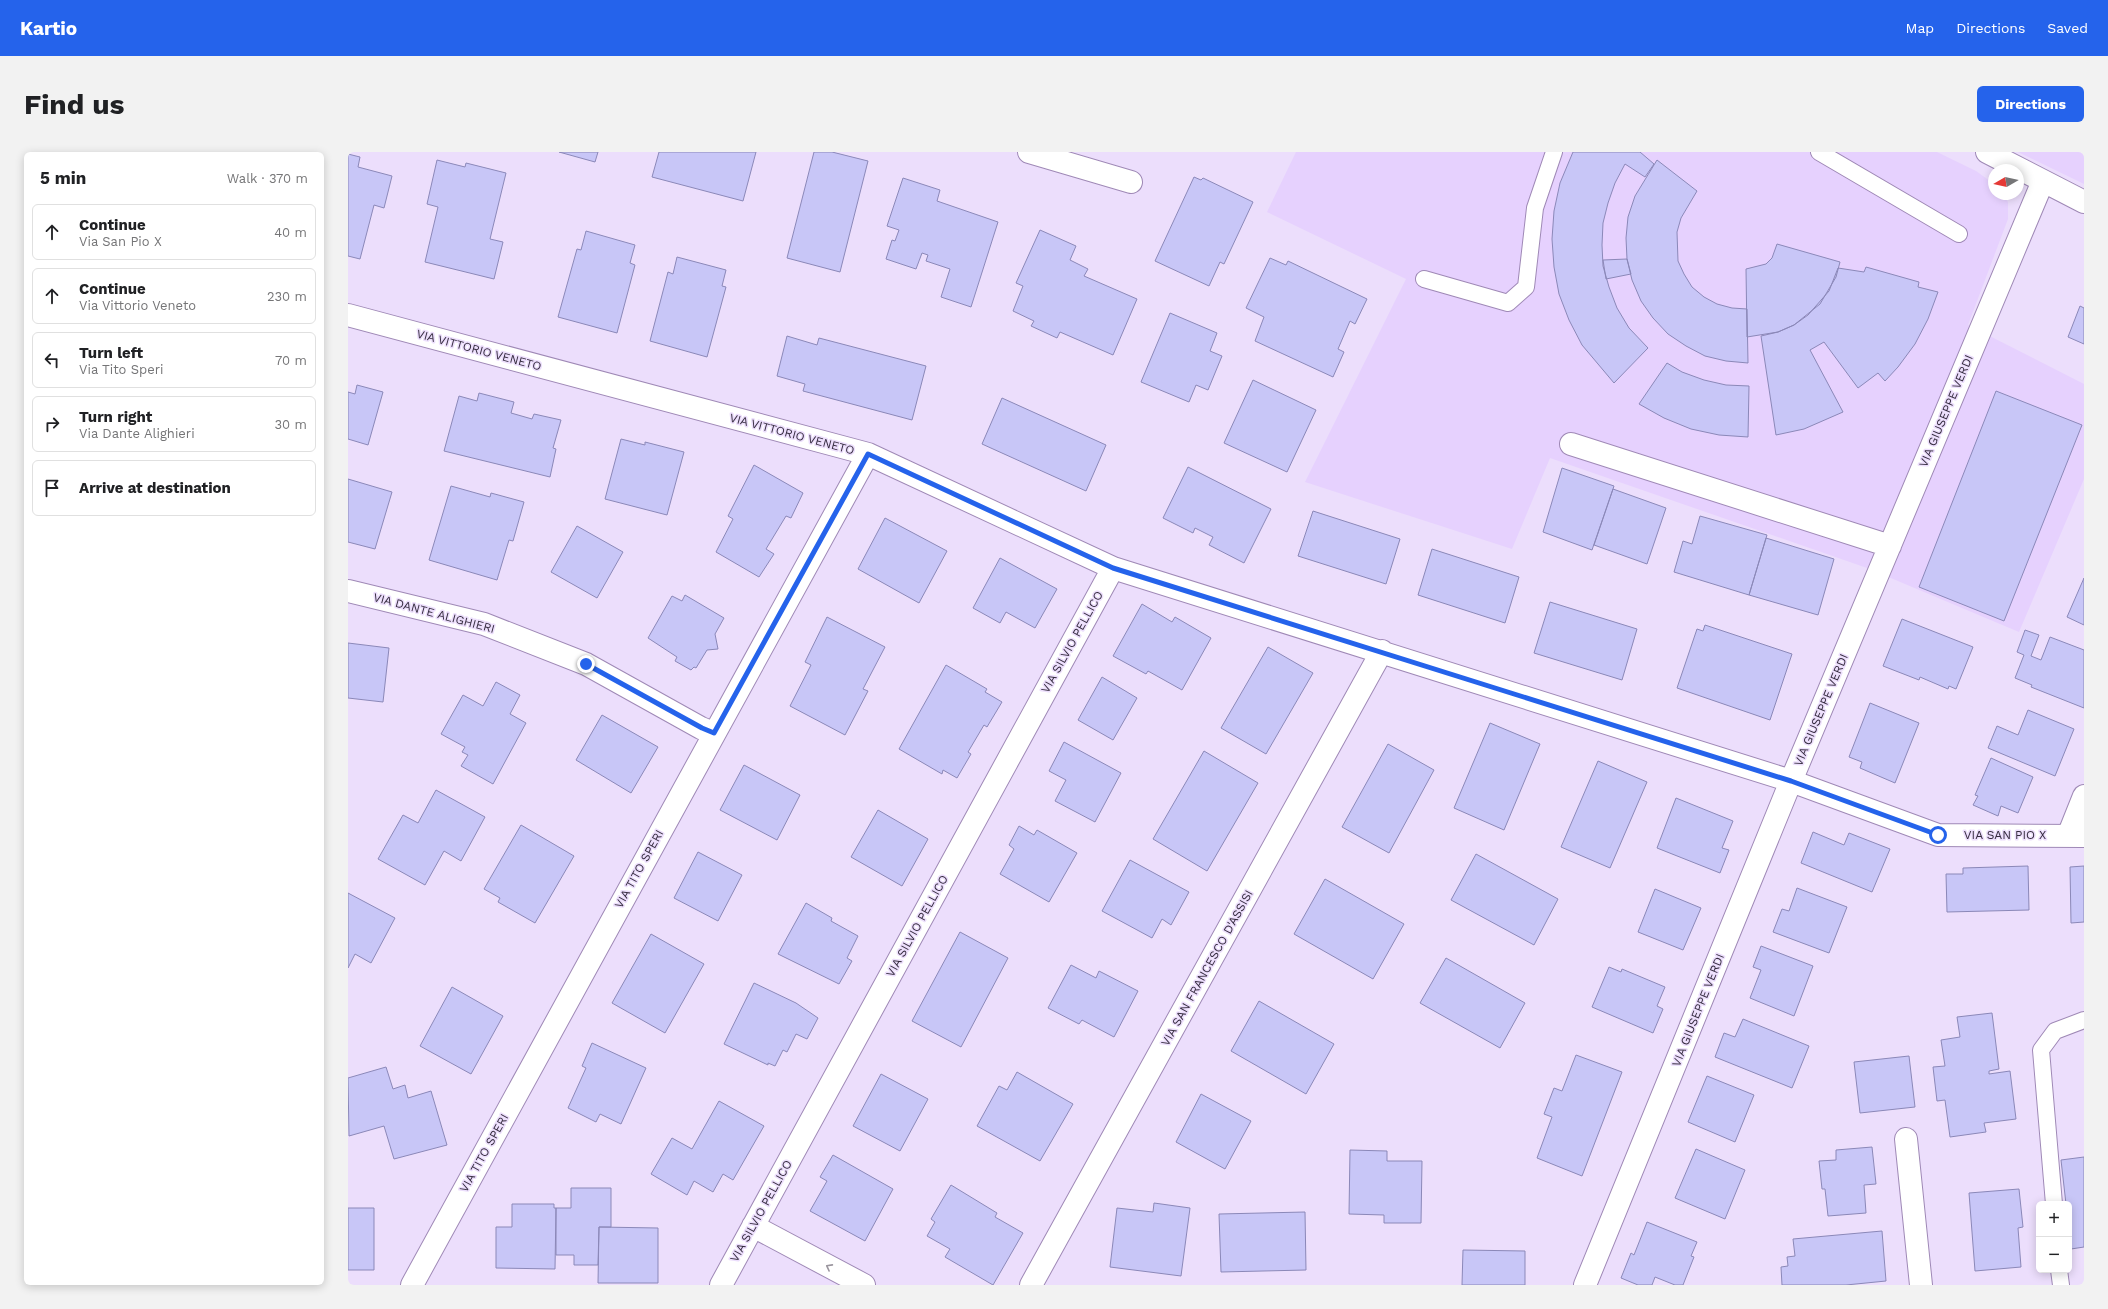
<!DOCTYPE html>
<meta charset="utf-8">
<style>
:root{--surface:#fff;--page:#f2f2f2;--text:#202124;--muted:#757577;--line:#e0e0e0;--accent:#2563eb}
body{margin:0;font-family:"Work Sans",sans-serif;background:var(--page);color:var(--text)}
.controls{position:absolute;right:12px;bottom:12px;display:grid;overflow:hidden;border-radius:6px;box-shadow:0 2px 10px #0003}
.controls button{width:36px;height:36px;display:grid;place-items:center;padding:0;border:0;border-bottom:1px solid var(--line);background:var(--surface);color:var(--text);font:20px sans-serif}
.compass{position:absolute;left:1640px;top:12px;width:36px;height:36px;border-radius:50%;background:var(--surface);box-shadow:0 2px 10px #0003;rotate:261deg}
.stop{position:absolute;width:12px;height:12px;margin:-9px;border:3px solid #2563eb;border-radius:50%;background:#fff}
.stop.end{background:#2563eb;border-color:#fff;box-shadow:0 1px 4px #0008}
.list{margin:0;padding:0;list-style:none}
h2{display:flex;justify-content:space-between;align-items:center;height:52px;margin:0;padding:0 16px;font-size:17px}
h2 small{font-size:13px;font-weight:400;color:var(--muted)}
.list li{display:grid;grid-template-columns:26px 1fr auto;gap:12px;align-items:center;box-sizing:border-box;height:56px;margin:0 8px 8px;padding:0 8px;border:1px solid var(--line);border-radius:6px}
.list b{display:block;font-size:15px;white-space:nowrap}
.list p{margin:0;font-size:13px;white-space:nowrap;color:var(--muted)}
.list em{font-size:13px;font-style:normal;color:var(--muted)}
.icon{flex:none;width:22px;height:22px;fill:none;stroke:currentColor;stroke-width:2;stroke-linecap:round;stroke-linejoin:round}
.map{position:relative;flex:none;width:1736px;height:1133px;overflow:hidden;border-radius:6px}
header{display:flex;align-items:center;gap:24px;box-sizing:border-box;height:56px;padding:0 20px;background:var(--accent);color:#fff}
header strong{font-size:19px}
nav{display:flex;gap:22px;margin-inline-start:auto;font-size:14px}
.intro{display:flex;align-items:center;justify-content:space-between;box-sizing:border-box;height:96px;padding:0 24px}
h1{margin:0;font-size:28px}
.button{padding:10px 18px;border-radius:6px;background:var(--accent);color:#fff;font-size:14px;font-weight:700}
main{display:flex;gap:24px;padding:0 24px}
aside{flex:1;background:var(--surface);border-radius:6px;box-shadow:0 2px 10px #0003}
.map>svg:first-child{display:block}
.built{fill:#e6d1fe}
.building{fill:#c8c6f7;stroke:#8b88b8}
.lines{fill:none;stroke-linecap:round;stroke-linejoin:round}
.lane-casing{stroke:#9f89b6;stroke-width:18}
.street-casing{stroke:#9f89b6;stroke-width:24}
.lane{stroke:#fff;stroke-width:16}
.street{stroke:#fff;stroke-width:22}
.oneway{stroke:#9a959e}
.route{stroke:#2563eb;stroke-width:5}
.labels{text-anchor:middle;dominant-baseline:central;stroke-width:3;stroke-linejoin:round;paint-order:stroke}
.street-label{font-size:12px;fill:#342b3e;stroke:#ecdefc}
</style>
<header>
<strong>Kartio</strong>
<nav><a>Map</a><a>Directions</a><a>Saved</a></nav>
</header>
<div class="intro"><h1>Find us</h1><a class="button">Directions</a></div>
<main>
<aside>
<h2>5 min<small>Walk · 370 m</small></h2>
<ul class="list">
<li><svg class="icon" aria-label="ahead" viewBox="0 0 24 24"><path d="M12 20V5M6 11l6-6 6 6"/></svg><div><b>Continue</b><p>Via San Pio X</p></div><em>40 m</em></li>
<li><svg class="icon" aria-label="ahead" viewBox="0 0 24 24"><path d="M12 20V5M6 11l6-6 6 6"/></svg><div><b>Continue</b><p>Via Vittorio Veneto</p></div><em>230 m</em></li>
<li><svg class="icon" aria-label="left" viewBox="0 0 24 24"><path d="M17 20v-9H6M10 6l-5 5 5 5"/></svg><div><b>Turn left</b><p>Via Tito Speri</p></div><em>70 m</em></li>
<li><svg class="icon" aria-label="right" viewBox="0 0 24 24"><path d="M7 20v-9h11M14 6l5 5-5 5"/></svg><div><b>Turn right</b><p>Via Dante Alighieri</p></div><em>30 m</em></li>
<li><svg class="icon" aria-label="arrive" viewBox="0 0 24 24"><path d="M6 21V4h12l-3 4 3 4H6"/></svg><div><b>Arrive at destination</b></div></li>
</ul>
</aside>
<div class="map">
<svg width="1736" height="1133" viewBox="0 0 1736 1133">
<rect width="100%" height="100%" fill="#ecdefc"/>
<!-- built -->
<path class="built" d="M948,0H1589L1628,19L1646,32V42H1654L1660,50V67L1620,173L1736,232V327L1671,480L1519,416L1202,306L1164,397L957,330L1058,127L919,60Z
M1670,0H1736V32Z"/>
<!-- building -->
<path class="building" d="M211,0H250L247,10Z
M311,0H408L395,49L304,25Z
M466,0H484L520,9L492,120L439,106Z
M1225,0H1292L1306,12L1297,25L1277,12L1267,31L1260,51L1255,71L1254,93L1255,114L1261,135L1269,156L1281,176L1300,196L1266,231L1234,193L1221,168L1211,142L1206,115L1204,87L1206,59L1212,31Z
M0,2L12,5L10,15L44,24L36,56L26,53L12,107L0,104Z
M89,8L117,15L118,11L158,21L142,87L155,90L146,127L77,110L90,55L79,52Z
M1309,8L1349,39L1333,66L1329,80L1330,109L1336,122L1344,135L1356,145L1369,152L1384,156L1399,157L1400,211L1378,209L1357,204L1338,194L1320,182L1305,166L1293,149L1284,128L1279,107L1278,86L1280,65L1287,44Z
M846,25L853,28L855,26L905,50L876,112L872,110L861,134L807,109Z
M555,26L592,38L589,49L650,70L623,155L593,145L602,117L578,109L580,103L574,101L568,117L538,107L544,88L547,89L551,78L539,74Z
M692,78L728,94L722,108L740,117L736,124L789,147L765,203L712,180L709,186L683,174L686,169L665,159L675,134L668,131Z
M238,79L287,93L282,111L287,113L269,181L210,165L229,97L233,98Z
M1429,92L1492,110L1488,125L1472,152L1446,173L1430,180L1399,185L1398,117L1418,112L1424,106Z
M329,105L378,118L374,134L378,135L359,205L302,189L320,120L325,122Z
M922,106L938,113L940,109L1019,147L1007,172L1002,169L990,197L996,200L985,225L907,189L916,165L898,156Z
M1279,107L1283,122L1258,127L1255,108Z
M1518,115L1571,130L1570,135L1590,140L1580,167L1567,192L1550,215L1537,229L1530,221L1510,236L1476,190L1462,198L1495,260L1456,277L1428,283L1413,184L1430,180L1446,173L1460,163L1481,139L1490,116L1516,120Z
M1732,154L1736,156V192L1720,185Z
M822,161L869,181L862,199L874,204L860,238L848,233L841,250L793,230Z
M439,184L469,193L471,186L578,214L564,268L455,239L457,232L429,224Z
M1319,211L1334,220L1356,228L1378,233L1401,234L1400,285L1371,283L1343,277L1316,266L1291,252Z
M905,228L968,258L939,320L876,291Z
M9,233L35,240L20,293L0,287V240L7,242Z
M1648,239L1734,273L1656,469L1571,435Z
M131,241L166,250L163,261L184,267L186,262L213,268L205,296L208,297L202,325L96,299L111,244L129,249Z
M654,246L758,293L738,339L634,292Z
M273,287L297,293V290L336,300L319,363L257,347Z
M406,313L455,341L443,366L438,364L418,397L426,402L411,425L368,400L385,367L380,364Z
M840,315L923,357L896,411L861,393L865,385L847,376L845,381L815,366Z
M1214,316L1266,334L1244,398L1195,380Z
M0,327L44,340L27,397L0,390Z
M103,334L142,345L143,341L176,350L165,389L161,388L149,428L81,408Z
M1265,337L1318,356L1299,412L1246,393Z
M965,359L1052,387L1038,432L950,404Z
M1352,364L1419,383L1401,443L1326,420L1335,389L1344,392Z
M537,366L599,399L571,451L510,417Z
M229,374L275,400L249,446L203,420Z
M1418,386L1486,407L1470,463L1401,443Z
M1084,397L1171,425L1157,471L1070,443Z
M652,406L709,437L687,476L658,460L652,471L625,456Z
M1736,426V473L1719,465Z
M337,443L376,466L367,482L370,497L359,498L348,516L346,515L343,518L327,509L329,505L300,486L324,444L334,449Z
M1202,450L1289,477L1274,528L1186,501Z
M794,452L824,470L827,465L863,486L834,538L800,519L798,522L765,504Z
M479,465L537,495L515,537L520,539L497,583L442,554L463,513L457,510Z
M1554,467L1625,495L1608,537L1601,534L1600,537L1572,525L1571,528L1535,514Z
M1357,473L1444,502L1422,568L1329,536L1349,477L1355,479Z
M1677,478L1691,483L1683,504L1693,508L1702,485L1736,498V556L1683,535L1684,533L1667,526L1676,503L1669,500Z
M0,491L41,496L35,550L0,546Z
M920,495L965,521L918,602L873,576Z
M598,513L639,537L637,540L654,550L639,575L636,573L620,600L623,602L609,626L595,618L594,622L551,597Z
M754,525L789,546L765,588L730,568Z
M148,530L172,543L162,562L178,571L145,632L113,614L120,603L114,600L117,595L93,582L115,543L135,554Z
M1522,551L1571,571L1547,631L1512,616L1514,610L1501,605Z
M1680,558L1726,577L1707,624L1640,596L1649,574L1670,583Z
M254,563L310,595L283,641L228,608Z
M1142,571L1192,592L1156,678L1106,656Z
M716,590L773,621L747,670L707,649L718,628L701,619Z
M1040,592L1086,618L1041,701L994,675Z
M856,599L910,631L859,719L805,687Z
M1643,606L1685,625L1670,661L1653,654L1650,664L1625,653L1630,644L1627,643Z
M1250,609L1299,630L1262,716L1213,695Z
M396,613L452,643L429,688L372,658Z
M88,638L137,665L113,709L96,699L77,733L30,707L55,663L70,671Z
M1328,646L1385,669L1374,696L1381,698L1372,721L1309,696Z
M530,658L580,687L554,734L503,705Z
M173,673L226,704L187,771L150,750L152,746L136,737Z
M671,674L686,683L689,678L729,701L701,750L652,722L666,697L661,693Z
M1465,680L1496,693L1501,681L1542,697L1524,740L1453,711Z
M350,700L394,723L370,769L326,746Z
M1128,702L1210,747L1186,793L1103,748Z
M782,708L841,740L823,773L814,767L804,786L754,759Z
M1680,714L1681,758L1599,760L1598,722H1615V716Z
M1736,714V770L1723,771L1722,715Z
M977,727L1056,772L1025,827L946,782Z
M1449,736L1499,755L1481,801L1425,780L1434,757L1441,759Z
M1307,737L1353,756L1335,798L1290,780Z
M0,741L47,766L23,811L7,802L0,816Z
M458,751L484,766L483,769L510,784L499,806L504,809L491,832L430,802Z
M612,780L660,806L613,895L564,869Z
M303,782L356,812L317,881L264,851Z
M1413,794L1465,814L1446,864L1402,846L1413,818L1405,815Z
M1098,806L1177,851L1152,896L1072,851Z
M723,813L748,826L751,819L790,839L766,885L734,868L731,872L700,856Z
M1261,815L1273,820L1274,817L1317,835L1309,854L1315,857L1305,881L1244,855Z
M406,831L448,851L470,866L459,887L448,882L439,900L435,898L427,914L420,911V913L376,892Z
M104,835L155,864L123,922L72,894Z
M911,849L986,892L958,942L883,899Z
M1644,861L1651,917L1641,919V922L1662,919L1668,967L1636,971L1638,980L1602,985L1597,948L1589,949L1585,915L1597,914L1593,888L1612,885L1609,865Z
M1395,867L1461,894L1444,936L1367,905L1376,881L1387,885Z
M244,891L298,916L273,972L252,962L248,970L220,956L238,916L234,914Z
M1228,903L1274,920L1234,1024L1189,1006L1204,965L1196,962L1206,936L1214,939Z
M1561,904L1567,955L1512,961L1506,910Z
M38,915L45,937L57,933L60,946L83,939L99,993L46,1007L36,974L1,984L0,926Z
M669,920L725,952L692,1009L629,974L651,934L659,938Z
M533,922L580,947L552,999L505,974Z
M1359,924L1406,943L1387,990L1340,970Z
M853,942L903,969L877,1017L828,990Z
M371,949L416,974L385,1028L375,1022L365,1040L346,1029L339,1043L303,1022L324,986L344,997Z
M1524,995L1528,1032L1516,1033L1518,1061L1480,1064L1477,1037H1474L1471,1009L1488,1008V998Z
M1348,997L1397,1018L1377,1067L1327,1046Z
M1002,998L1039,999V1009H1074L1073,1071H1036V1063L1001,1062Z
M485,1003L545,1037L517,1089L462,1059L479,1029L472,1025Z
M1736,1005V1095L1723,1097L1721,1052H1718L1713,1008Z
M603,1033L649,1061L647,1065L675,1081L645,1133L597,1105L602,1097L579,1084L587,1070L583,1067Z
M223,1036H263V1075H251L250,1113H226V1103H208V1056H223Z
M1671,1037L1675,1075L1670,1076L1673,1115L1627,1119L1621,1041Z
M806,1051L842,1056L833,1124L762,1115L769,1056L805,1060Z
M164,1052H206V1056H208L207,1117L148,1116V1075H164Z
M0,1056H26V1118H0Z
M957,1060L958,1118L873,1120L871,1062Z
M1299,1070L1349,1090L1343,1104L1346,1105L1335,1133H1327L1307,1125L1304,1133H1290L1273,1126L1283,1101L1286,1103Z
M251,1075L310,1076V1131H250Z
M1534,1079L1538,1129L1498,1133H1434L1433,1115L1440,1114L1439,1105L1447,1104L1445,1087Z
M1115,1098L1177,1099V1133H1114Z"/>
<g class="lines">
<!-- lane casing -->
<g class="lane-casing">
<path id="lane" d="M1471,0L1611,82
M1076,127L1160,151L1178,135L1187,56L1206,0
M1706,1052L1693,898L1707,879L1736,868
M1711,1118L1713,1133"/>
</g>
<!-- street casing -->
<g class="street-casing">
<path id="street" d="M681,0L783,30
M1639,0L1736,50
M0,163L520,302L765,416L1443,629L1590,683L1736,684
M1223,292L1542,394
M0,439L136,472L238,512L353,576L365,581
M1720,684L1736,644
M1558,987L1573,1133
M405,1074L516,1133
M64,1133L520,302
M373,1133L765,416
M683,1133L1034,499
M1237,1133L1443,629L1695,29"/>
</g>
<!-- lane -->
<use href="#lane" class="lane"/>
<!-- street -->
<use href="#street" class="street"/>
</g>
<!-- one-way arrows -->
<defs><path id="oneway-chevron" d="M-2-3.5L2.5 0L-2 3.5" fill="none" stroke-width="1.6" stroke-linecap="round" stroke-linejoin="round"/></defs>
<use class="oneway" href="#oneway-chevron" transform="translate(481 1115) rotate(-152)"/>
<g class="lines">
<!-- route -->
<path class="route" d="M238,512L354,576L366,581L520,302L765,416L1443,629L1590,683"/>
</g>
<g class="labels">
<!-- street labels -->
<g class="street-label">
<text transform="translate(131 198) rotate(15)">VIA VITTORIO VENETO</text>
<text transform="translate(1598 259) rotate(-67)">VIA GIUSEPPE VERDI</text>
<text transform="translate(444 282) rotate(15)">VIA VITTORIO VENETO</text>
<text transform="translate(86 461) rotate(15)">VIA DANTE ALIGHIERI</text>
<text transform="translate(724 490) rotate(-61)">VIA SILVIO PELLICO</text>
<text transform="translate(1473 558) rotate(-67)">VIA GIUSEPPE VERDI</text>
<text x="1657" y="683">VIA SAN PIO X</text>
<text transform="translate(291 717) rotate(-61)">VIA TITO SPERI</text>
<text transform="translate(569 774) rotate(-61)">VIA SILVIO PELLICO</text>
<text transform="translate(859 816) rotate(-61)">VIA SAN FRANCESCO D'ASSISI</text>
<text transform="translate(1350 858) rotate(-68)">VIA GIUSEPPE VERDI</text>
<text transform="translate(136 1001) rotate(-61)">VIA TITO SPERI</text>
<text transform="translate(413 1059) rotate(-61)">VIA SILVIO PELLICO</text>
</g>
</g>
</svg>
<div class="controls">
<button>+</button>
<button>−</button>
</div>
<svg class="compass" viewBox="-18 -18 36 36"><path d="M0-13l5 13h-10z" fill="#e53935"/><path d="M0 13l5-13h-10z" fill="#757577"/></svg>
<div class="stop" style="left:1590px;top:683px"></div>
<div class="stop end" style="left:238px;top:512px"></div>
</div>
</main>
